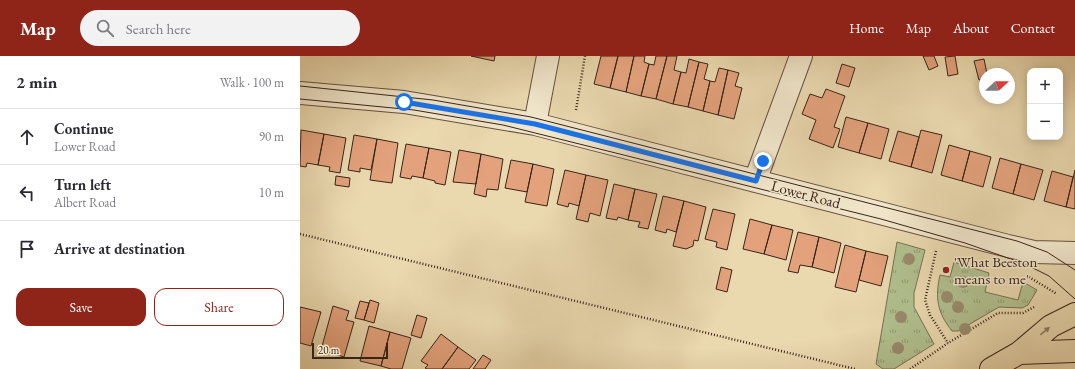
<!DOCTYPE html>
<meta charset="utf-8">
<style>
:root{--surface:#fff;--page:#f2f2f3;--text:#2b2b33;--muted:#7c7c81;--line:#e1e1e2;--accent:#8f2418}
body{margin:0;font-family:"EB Garamond",serif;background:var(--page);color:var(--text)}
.controls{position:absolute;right:12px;top:12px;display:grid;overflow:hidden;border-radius:8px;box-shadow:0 2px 10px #0003}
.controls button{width:36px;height:36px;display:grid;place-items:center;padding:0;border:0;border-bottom:1px solid var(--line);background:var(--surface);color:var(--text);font:20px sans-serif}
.compass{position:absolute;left:679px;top:12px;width:36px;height:36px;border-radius:50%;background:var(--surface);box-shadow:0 2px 10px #0003;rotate:68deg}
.scale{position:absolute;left:12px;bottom:10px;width:76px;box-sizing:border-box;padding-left:4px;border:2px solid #392418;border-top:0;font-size:11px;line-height:14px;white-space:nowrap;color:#392418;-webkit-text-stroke:3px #f1e6cb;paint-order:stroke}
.stop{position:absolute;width:12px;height:12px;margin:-9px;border:3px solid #1a73e8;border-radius:50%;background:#fff}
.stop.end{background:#1a73e8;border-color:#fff;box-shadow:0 1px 4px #0008}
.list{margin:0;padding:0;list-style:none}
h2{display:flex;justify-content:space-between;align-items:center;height:52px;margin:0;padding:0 16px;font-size:17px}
h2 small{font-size:13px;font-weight:400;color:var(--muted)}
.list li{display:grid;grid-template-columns:26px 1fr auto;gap:12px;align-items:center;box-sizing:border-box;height:56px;padding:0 16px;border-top:1px solid var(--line)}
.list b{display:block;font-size:15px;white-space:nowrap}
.list p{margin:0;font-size:13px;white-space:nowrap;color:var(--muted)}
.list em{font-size:13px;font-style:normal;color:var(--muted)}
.actions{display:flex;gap:8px;padding:12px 16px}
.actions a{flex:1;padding:9px 0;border:1px solid var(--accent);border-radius:12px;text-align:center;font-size:14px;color:var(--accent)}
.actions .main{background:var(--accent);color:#fff}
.icon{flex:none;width:22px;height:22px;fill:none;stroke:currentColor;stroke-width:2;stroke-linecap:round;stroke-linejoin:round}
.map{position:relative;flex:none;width:775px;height:313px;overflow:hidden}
header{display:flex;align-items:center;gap:24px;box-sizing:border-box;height:56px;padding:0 20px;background:var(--accent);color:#fff}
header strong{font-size:19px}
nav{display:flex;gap:22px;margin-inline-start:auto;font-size:14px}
.search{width:280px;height:36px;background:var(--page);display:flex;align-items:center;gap:10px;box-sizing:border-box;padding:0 14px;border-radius:22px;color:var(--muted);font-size:15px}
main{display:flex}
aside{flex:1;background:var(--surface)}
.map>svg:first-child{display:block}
.grass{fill:url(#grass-tufts);stroke:#757254}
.building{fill:#e3a27c;stroke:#392418}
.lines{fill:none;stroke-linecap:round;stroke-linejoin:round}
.minor-casing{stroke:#65513e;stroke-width:24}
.primary-casing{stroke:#392418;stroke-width:24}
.path{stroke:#392418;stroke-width:2.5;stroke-dasharray:1 2;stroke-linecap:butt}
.minor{stroke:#f1e6cb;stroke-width:22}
.primary{stroke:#ead8af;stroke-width:22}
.tram{stroke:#392418;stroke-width:1}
.tree{fill:#998a6c}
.oneway{fill:#927e64}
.route{stroke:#1a73e8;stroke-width:5}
.poi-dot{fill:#8f2418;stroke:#f1e6cb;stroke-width:1.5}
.labels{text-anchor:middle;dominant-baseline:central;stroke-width:3;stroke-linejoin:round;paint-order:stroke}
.street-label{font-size:15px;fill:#392418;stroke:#f1e6cb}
.poi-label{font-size:15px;fill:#392418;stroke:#f1e6cb;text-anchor:start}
</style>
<header>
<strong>Map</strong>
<div class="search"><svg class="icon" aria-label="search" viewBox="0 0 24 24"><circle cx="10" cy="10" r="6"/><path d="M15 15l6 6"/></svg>Search here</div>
<nav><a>Home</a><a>Map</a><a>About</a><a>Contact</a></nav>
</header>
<main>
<aside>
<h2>2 min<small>Walk · 100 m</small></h2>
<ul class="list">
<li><svg class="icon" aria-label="ahead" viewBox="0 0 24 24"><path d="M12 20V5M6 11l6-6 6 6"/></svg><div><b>Continue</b><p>Lower Road</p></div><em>90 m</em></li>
<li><svg class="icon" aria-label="left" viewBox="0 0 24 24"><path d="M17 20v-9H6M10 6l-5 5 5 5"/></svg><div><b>Turn left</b><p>Albert Road</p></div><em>10 m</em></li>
<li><svg class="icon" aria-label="arrive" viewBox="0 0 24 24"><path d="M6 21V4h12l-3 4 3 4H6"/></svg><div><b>Arrive at destination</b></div></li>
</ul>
<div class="actions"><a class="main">Save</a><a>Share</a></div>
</aside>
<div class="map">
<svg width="775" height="313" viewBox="0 0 775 313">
<defs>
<pattern id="grass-tufts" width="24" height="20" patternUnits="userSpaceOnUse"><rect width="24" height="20" fill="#b1c08f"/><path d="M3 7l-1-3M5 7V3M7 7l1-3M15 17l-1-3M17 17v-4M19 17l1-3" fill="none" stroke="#919c74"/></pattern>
</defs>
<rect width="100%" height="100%" fill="#ead8af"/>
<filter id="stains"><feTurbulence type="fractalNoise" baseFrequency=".005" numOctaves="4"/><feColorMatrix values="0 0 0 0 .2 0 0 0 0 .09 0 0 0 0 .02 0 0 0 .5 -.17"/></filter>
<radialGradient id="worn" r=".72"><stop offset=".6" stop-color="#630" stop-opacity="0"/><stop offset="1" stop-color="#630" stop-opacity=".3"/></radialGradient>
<!-- grass -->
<path class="grass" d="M597,186L625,194L614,237V251L634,288L594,313H583L576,308Z
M654,206L689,217L685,236L718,244L723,226L737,234L728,249L722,252L699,251L658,275H652C637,256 635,242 640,219L650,221Z"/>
<!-- building -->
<path class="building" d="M171,0H195L194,5Z
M301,0H318L310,32L294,28Z
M318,0H334L326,36L310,32Z
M334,0H345L344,6L349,8L341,40L326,36Z
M356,0H367L356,43L341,40L349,8L354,9Z
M367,0H377L374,14L381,16L373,48L356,43Z
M623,0H634L638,10L629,14Z
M655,0L658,18L648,20L645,1Z
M389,3L399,6L388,51L373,48L381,16L386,17Z
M684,3L687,18H685V23L679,24L674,5Z
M399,6L408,8L404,23L410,25L403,55L388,51Z
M542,8L555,12L549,31L536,27Z
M419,12L428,14L418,59L403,55L410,25L415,26Z
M428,14L439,17L435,30L442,32L434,63L418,59Z
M526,33L545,40L534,71L540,73L533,92L509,83L516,64L502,58L510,38L522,42Z
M546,61L568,67L559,97L538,91Z
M568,67L589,73L581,103L559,97Z
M1,74L24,78L18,109L7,107L6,111L0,110Z
M621,74L642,79L632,117L611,111Z
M598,75L619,81L611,111L589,105Z
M24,78L46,82L40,117L29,115L30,111L18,109Z
M54,79L77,83L71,114L60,112V116L48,114Z
M77,83L98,87L92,127L70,124Z
M106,88L129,92L123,122L112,120L111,123L100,121Z
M649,89L670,95L662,125L641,119Z
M129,92L151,96L145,129L135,127V125L123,122Z
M159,94L181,98L176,128L153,126Z
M670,95L691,101L683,131L662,125Z
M181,98L203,103L198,134L187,133L186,141L174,138Z
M700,102L721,108L713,138L692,132Z
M211,104L233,108L227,136L205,132Z
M233,108L254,113L247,150L225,146Z
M721,108L743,114L734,144L713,138Z
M265,114L286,119L279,150L269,147L268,151L257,148Z
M775,114V153L766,151Z
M752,115L773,121L766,151L744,145Z
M286,119L308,124L300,160L290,157L288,166L276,163Z
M36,120L50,122L49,131L35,129Z
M314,128L335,133L328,164L318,161L317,164L306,162Z
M335,133L357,138L348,173L338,171L340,166L328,164Z
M363,140L384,145L376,176L367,173L366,177L355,174Z
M384,145L406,151L398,185L394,184L393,190L386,193L373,190Z
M413,153L435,158L427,194L416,191L417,186L405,183Z
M450,163L472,169L464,198L443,193Z
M472,169L493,174L486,204L464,198Z
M498,176L519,181L512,211L500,209L498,217L488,215Z
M519,181L541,187L534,217L512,211Z
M545,189L566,195L556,236L535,231Z
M566,195L588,200L581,230L559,224Z
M421,211L432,214L427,236L416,233Z
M70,244L79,247L74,267L64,264Z
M60,245L69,247L64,264L55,262Z
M33,250L49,255L46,264L54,266L44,301L21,294Z
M0,251L21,256L11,290L0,287Z
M117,259L127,262L121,282L111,279Z
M69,270L90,276L81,310L60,305Z
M90,276L111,282L102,313H91L81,310Z
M141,278L158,291L142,313H127L125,312L128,309L121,305Z
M158,291L176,304L169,313H142Z
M183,299L191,304L185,313H173Z"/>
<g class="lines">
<!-- minor casing -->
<g class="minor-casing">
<path id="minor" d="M0,37L104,46L235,68L708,190L734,196L775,197
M235,68L248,0
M455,125L501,0"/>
</g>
<!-- primary casing -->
<g class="primary-casing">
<path id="primary" d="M719,297L775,295
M691,313L719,297L751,270L775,258"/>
</g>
<!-- path -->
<path class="path" d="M276,54L285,0
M0,178L555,313
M636,195L625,244L630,259L648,287
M729,221L757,238
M610,313L648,287L698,257H723L734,251"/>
<!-- minor -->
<use href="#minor" class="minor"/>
<!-- primary -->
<use href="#primary" class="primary"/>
<!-- tram -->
<path class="tram" d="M0,30L133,44L231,61L717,185L747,196L775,214
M0,43L114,54L203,69L581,163L665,187L725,208L749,220L775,243"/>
</g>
<!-- trees -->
<g class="tree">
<circle cx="609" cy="203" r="6"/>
<circle cx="663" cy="226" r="6"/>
<circle cx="647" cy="241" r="6"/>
<circle cx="658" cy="251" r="6"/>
<circle cx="601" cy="261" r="6"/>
<circle cx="665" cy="273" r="6"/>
<circle cx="598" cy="292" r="6"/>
</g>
<!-- one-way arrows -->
<defs><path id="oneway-solid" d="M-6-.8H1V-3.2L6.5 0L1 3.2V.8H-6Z"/></defs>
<use class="oneway" href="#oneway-solid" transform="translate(745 275) rotate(-40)"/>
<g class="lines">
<!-- route -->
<path class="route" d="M104,46L235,68L456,125L463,105"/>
</g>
<!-- markers -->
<circle class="poi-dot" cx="646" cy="214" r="4"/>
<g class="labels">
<!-- street labels -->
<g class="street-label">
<text transform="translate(506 138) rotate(15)">Lower Road</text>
</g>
<!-- poi labels -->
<g class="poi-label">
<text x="654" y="205">'What Beeston<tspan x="654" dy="17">means to me'</tspan></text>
</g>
</g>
<rect width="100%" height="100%" filter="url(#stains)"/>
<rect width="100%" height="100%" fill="url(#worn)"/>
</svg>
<div class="controls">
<button>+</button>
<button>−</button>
</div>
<svg class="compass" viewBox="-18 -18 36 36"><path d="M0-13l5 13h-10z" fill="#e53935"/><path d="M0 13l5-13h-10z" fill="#7c7c81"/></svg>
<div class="scale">20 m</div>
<div class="stop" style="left:104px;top:46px"></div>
<div class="stop end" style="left:463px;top:105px"></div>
</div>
</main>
